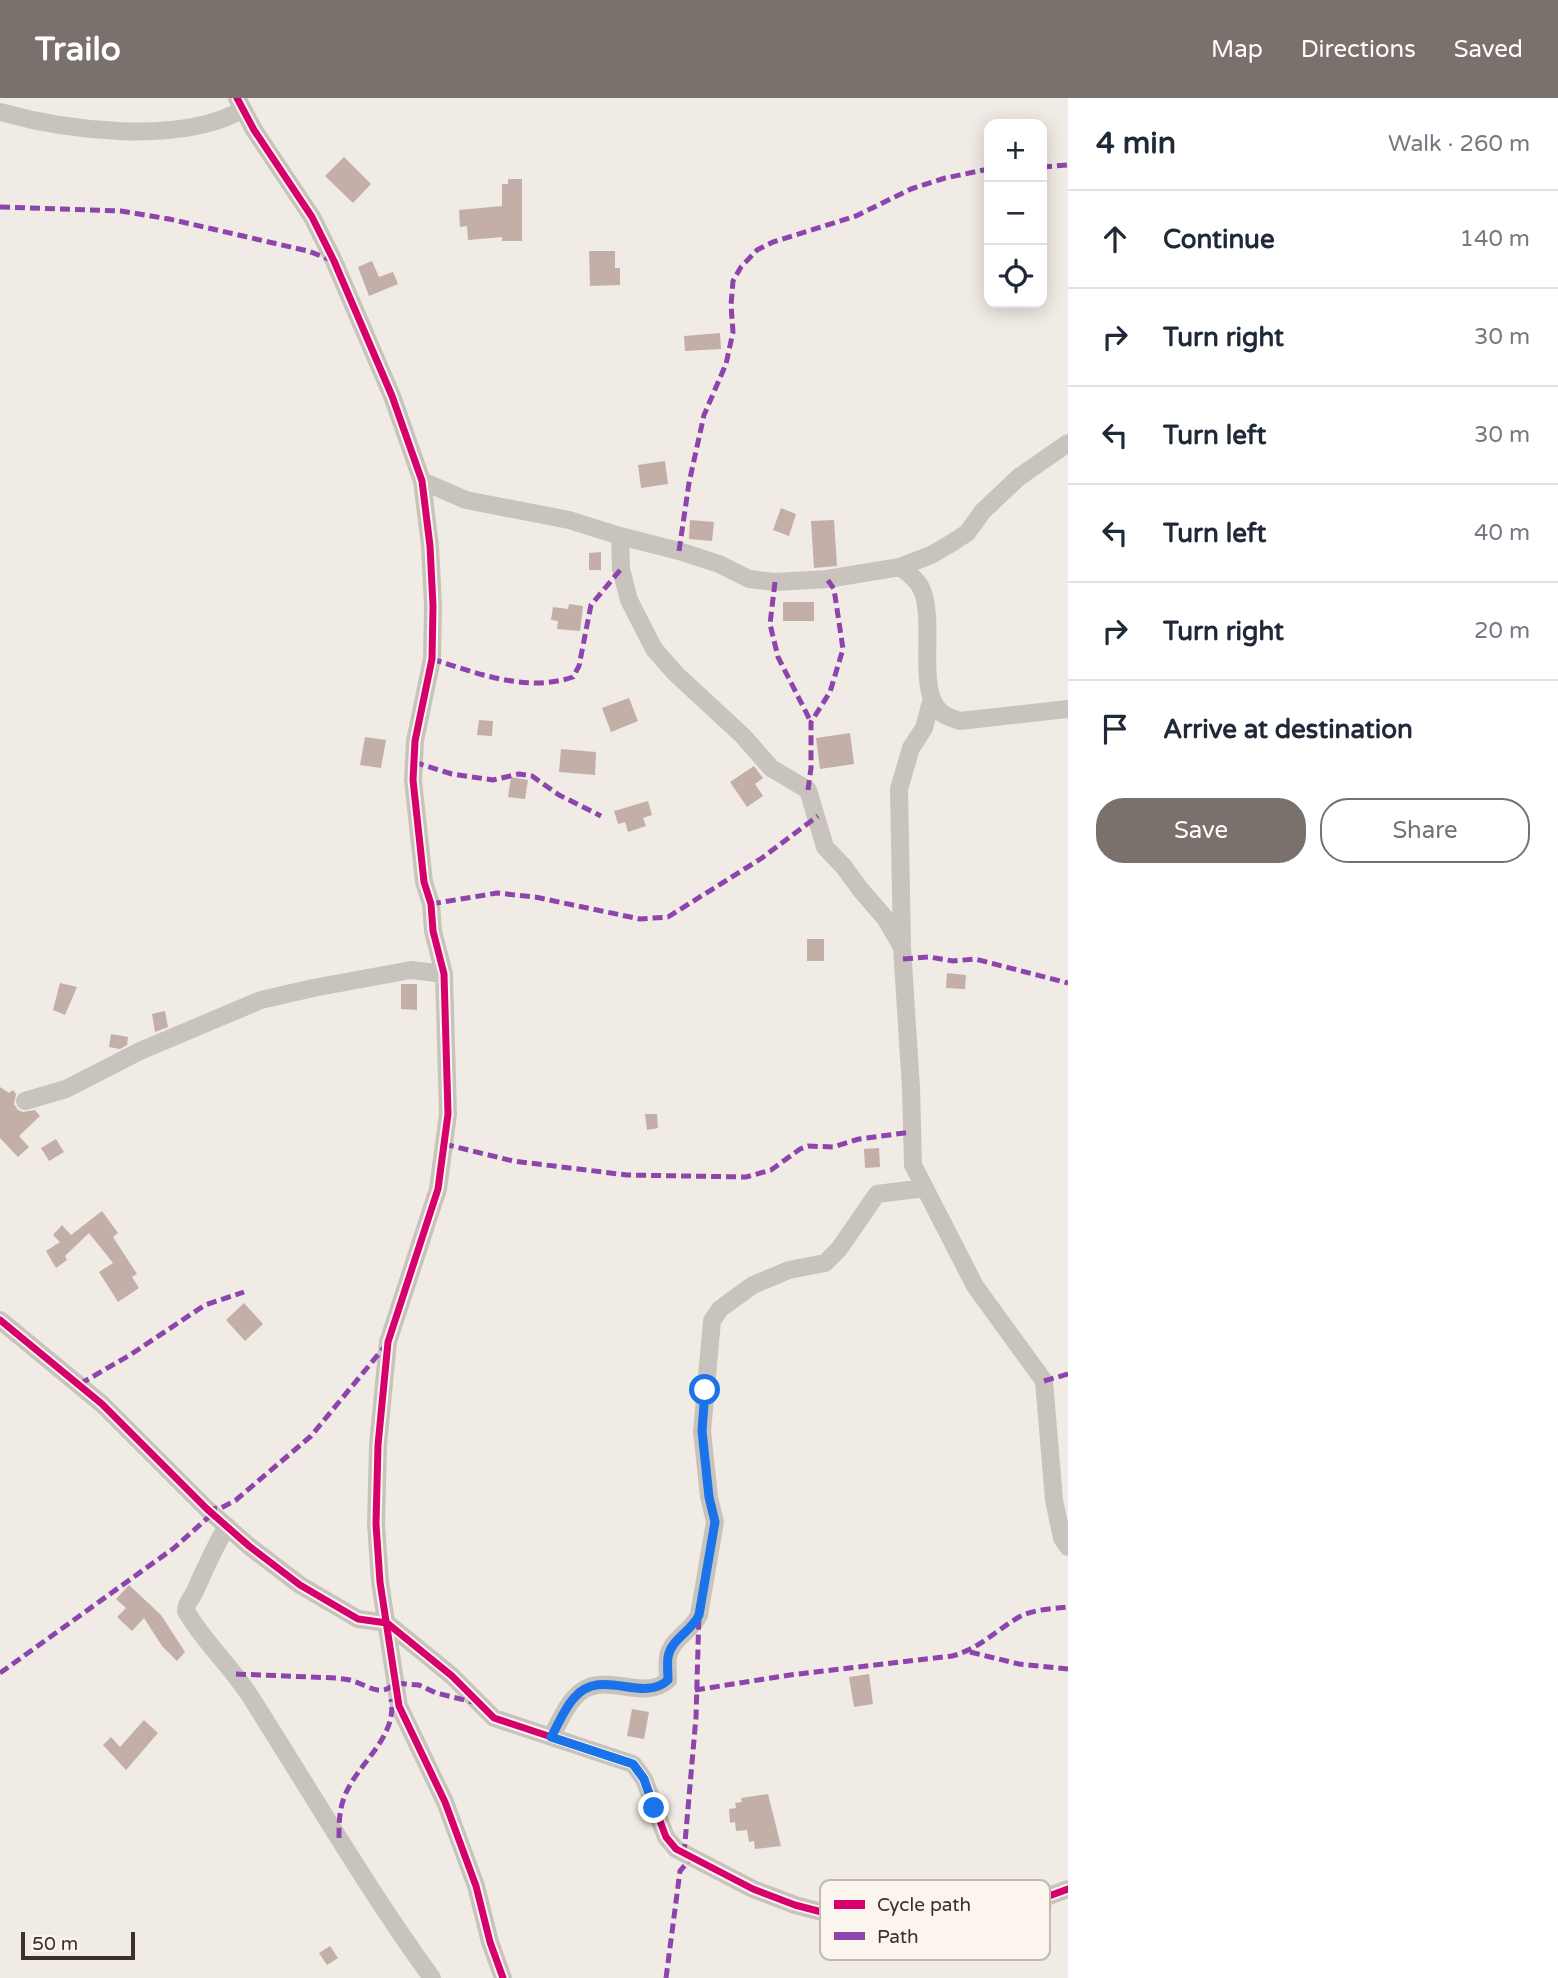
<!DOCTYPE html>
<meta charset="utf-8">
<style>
:root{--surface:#fff;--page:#f6f6f7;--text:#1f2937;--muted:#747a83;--line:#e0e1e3;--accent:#7a716c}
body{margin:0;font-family:"Varela Round",sans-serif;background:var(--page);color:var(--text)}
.controls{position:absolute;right:21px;top:21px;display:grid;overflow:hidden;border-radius:14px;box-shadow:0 4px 18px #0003}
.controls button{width:63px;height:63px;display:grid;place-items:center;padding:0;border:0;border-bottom:2px solid var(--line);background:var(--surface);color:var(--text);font:35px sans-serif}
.scale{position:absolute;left:21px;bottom:18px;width:114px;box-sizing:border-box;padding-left:7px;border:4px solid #3b302b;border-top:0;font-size:19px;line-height:24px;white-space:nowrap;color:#3b302b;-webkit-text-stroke:5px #fbf5ee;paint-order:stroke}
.stop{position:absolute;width:21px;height:21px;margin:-16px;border:5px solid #1a73e8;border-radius:50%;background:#fff}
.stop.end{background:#1a73e8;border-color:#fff;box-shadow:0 2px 7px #0008}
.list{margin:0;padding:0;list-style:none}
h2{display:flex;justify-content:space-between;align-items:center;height:91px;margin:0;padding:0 28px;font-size:30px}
h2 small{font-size:23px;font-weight:400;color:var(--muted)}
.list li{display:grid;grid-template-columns:46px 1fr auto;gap:21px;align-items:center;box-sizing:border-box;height:98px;padding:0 28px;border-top:2px solid var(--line)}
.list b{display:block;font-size:26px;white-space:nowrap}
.list em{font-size:23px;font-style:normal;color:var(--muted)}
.actions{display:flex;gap:14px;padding:21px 28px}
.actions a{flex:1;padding:16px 0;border:2px solid var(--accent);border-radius:28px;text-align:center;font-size:24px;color:var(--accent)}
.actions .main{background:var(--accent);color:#fff}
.icon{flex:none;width:38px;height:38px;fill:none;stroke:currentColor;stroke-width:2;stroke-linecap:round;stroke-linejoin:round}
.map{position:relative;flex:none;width:1068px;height:1880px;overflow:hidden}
header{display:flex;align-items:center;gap:42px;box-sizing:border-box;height:98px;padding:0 35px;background:var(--accent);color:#fff}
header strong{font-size:33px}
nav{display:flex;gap:38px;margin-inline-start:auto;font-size:24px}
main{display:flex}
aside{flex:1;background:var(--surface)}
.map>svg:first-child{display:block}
.building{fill:#c3afa7}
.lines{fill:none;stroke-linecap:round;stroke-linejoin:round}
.minor{stroke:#c9c3be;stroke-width:18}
.quiet{stroke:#8e44ad;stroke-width:5;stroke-dasharray:10 5;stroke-linecap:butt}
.cycleway-casing{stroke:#fbf5ee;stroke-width:11}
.cycleway{stroke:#d6006c;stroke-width:7}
.route{stroke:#1a73e8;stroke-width:9}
.key{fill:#fbf5ee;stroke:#c1bab4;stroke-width:2}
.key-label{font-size:19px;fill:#3b302b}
</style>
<header>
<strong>Trailo</strong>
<nav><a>Map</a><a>Directions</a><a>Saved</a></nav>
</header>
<main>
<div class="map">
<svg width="1068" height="1880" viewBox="0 0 1068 1880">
<rect width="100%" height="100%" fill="#f0ebe5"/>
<!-- building -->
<path class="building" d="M344,59L371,86L353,105L325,78Z
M508,81H522V143H502V139L468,142L467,128L460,129L459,112L502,108V86H508Z
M589,153H615V170H620V187L590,188Z
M372,163L379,179L393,174L398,186L369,198L358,169Z
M720,235L721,251L685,253L684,238Z
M665,363L668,386L641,390L638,367Z
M781,410L796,416L789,438L773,432Z
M690,422L714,424L712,443L689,441Z
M834,422L837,468L814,470L811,423Z
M601,454V472H589V455Z
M783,504H814V523H783Z
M569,506L583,508L580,533L557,531L558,523L551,522L553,509L568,511Z
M629,600L638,623L611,634L602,610Z
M479,622L493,623L492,638L477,637Z
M850,635L854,666L820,671L816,640Z
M365,639L386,642L381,670L360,667Z
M561,651L596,654L595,677L559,674Z
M754,668L763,680L755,686L763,698L747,709L730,684Z
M511,679L528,682L525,701L508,699Z
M648,703L652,717L643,720L646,728L628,734L625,724L618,726L614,713Z
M807,841H824V863H807Z
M947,875L966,877L965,891L946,890Z
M60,885L77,889L65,917L53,912Z
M401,886H417V912L401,911Z
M165,913L168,929L155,934L152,916Z
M111,936L128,939L127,947L120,951L109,949Z
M0,989L9,995L13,992L16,996L14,1006L18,1012L23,1014L35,1012L40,1018L19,1038L29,1049L18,1059L0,1040Z
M645,1016H657L658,1030L647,1032Z
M56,1041L64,1054L49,1063L41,1050Z
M879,1050L880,1069L865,1070L864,1051Z
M102,1113L118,1135L113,1139L137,1176L132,1179L139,1190L118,1204L99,1174L113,1165L89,1135L65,1158L67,1162L56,1170L46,1153L60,1144L53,1137L62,1127L71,1137Z
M244,1205L263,1226L245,1243L226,1222Z
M129,1487L161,1517L185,1554L177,1563L162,1548L144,1520L132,1533L117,1519L126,1510L116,1501Z
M869,1576L873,1606L854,1609L849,1579Z
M632,1611L649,1614L644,1641L627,1638Z
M144,1622L158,1635L126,1672L103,1647L111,1639L120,1649Z
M768,1696L781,1748L755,1751L754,1743L749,1744L747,1732L736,1733L735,1724L730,1725L729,1711L736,1710L735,1705L742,1704L741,1700Z
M330,1848L338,1860L327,1867L319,1855Z"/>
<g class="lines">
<!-- minor -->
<path class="minor" d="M237,0L254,32L312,119L334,163L392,298L422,383L430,448L433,508L432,561L415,643L413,682L424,784L431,806L433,833L444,876L448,1016L438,1091L388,1244L378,1347L376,1426L380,1484L399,1608L445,1704L476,1788L490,1844L503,1880
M0,14C67,33 179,47 242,12
M422,383L466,402L569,422L620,438L679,453L719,466L749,481L775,484L827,481L900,469L931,457L950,446L967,435L983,413L1019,379L1068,345
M620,438L621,471L629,502L654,551L676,576L743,638L771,670L808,692L825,749L844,769L860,791L885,820L902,849L911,990L913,1067L975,1188L1044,1283L1054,1402L1062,1440L1068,1449
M900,469C908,475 918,482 922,492C935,524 918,586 937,610C943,618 951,620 960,623L1068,611
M902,846L899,691L911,650L924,630L932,600
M25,1003L66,991L140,953L261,902L313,890L411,872L444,876
M0,1222L102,1306L207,1411L249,1448L300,1487L358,1521L387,1525L452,1578L494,1620L633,1666L644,1681L666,1739L676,1751L753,1791L795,1807L917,1839L948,1835L1068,1791
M227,1428C214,1450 205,1471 195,1493C192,1501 186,1504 186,1513C203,1543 231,1568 250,1598C310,1692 366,1789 432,1880
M551,1639C558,1627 564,1611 574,1600C601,1568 642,1606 668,1582C668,1575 667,1566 668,1559C671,1541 692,1533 699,1517L715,1424L709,1399L702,1333L712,1223L720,1211L753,1187L789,1172L825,1165L839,1151L877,1096L925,1090"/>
<!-- quiet -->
<path class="quiet" d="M1042,69L1068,67
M0,109L121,113L169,121L308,153L334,163
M679,453L689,385L704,317L726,266L733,234L731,207L733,183L741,169L757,152L773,144L856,118L911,91L945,80L989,71
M775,484L770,526L778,559L811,624
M432,561C476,575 527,595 573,579L579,568L591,507L621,471
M414,664L452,676L493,682L519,676L532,678L559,697L601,718
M808,692L811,670V624L830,594L843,551L834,491L827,481
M431,806L497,795L535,799L640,821L668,819L762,760L818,718
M903,861L929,859L953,863L975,861L1068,885
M444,1046L513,1063L627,1077L746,1079L771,1072L800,1051L808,1048L833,1049L859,1041L911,1034
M1044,1283L1068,1276
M80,1286L130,1257L205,1207L244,1194
M207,1411L221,1410L236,1402L311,1338L386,1247
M970,1554L1019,1566L1068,1571
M0,1575L174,1450L212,1416
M236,1576L336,1580C342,1581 348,1581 353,1583C369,1588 381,1600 395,1585L419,1587L436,1595L477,1605
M695,1592L790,1577L952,1558C979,1551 995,1533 1019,1519C1034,1511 1052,1511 1068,1509
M339,1740C339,1725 339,1712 345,1697C358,1665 398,1639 391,1601
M684,1756L696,1619L699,1515
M666,1880L680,1773L692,1759"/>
<!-- cycleway casing -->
<g class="cycleway-casing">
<path id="cycleway" d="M237,0L254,32L312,119L334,163L392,298L422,383L430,448L433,508L432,561L415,643L413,682L424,784L431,806L433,833L444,876L448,1016L438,1091L388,1244L378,1347L376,1426L380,1484L399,1608L445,1704L476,1788L490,1844L503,1880
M0,1222L102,1306L207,1411L249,1448L300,1487L358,1521L387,1525L452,1578L494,1620L633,1666L644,1681L666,1739L676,1751L753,1791L795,1807L917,1839L948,1835L1068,1791"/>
</g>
<!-- cycleway -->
<use href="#cycleway" class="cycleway"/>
</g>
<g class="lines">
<!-- route -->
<path class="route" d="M654,1710L644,1681L633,1666L551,1639C558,1627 564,1611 574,1600C601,1568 642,1606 668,1582C668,1575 667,1566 668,1559C671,1541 692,1533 699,1517L715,1424L709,1399L702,1333L705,1292"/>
</g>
<!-- legend -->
<rect x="820" y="1782" width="230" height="80" rx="10" class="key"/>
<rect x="834" y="1802" width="31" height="9" fill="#d6006c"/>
<rect x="834" y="1834" width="31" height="8" fill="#8e44ad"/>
<g class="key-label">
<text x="877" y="1813">Cycle path</text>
<text x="877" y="1845">Path</text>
</g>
</svg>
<div class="controls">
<button>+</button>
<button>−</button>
<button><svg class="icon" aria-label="locate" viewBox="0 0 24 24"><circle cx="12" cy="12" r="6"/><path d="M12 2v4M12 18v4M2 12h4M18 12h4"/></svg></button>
</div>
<div class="scale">50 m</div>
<div class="stop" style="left:705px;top:1292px"></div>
<div class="stop end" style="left:654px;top:1710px"></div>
</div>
<aside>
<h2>4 min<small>Walk · 260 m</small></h2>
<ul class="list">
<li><svg class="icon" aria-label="ahead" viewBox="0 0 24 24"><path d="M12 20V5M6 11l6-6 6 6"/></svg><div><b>Continue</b></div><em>140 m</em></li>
<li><svg class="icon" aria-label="right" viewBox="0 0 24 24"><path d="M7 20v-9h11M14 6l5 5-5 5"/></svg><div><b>Turn right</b></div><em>30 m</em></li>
<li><svg class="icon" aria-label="left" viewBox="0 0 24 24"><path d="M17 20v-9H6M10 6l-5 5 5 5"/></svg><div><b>Turn left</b></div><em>30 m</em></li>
<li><svg class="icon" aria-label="left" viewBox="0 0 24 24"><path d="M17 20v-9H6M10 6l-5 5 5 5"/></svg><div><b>Turn left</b></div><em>40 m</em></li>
<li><svg class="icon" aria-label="right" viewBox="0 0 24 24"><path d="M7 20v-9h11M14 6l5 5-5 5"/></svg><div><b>Turn right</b></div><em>20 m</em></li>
<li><svg class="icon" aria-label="arrive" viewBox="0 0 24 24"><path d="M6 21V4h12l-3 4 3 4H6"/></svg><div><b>Arrive at destination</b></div></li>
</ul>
<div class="actions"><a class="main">Save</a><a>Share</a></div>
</aside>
</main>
